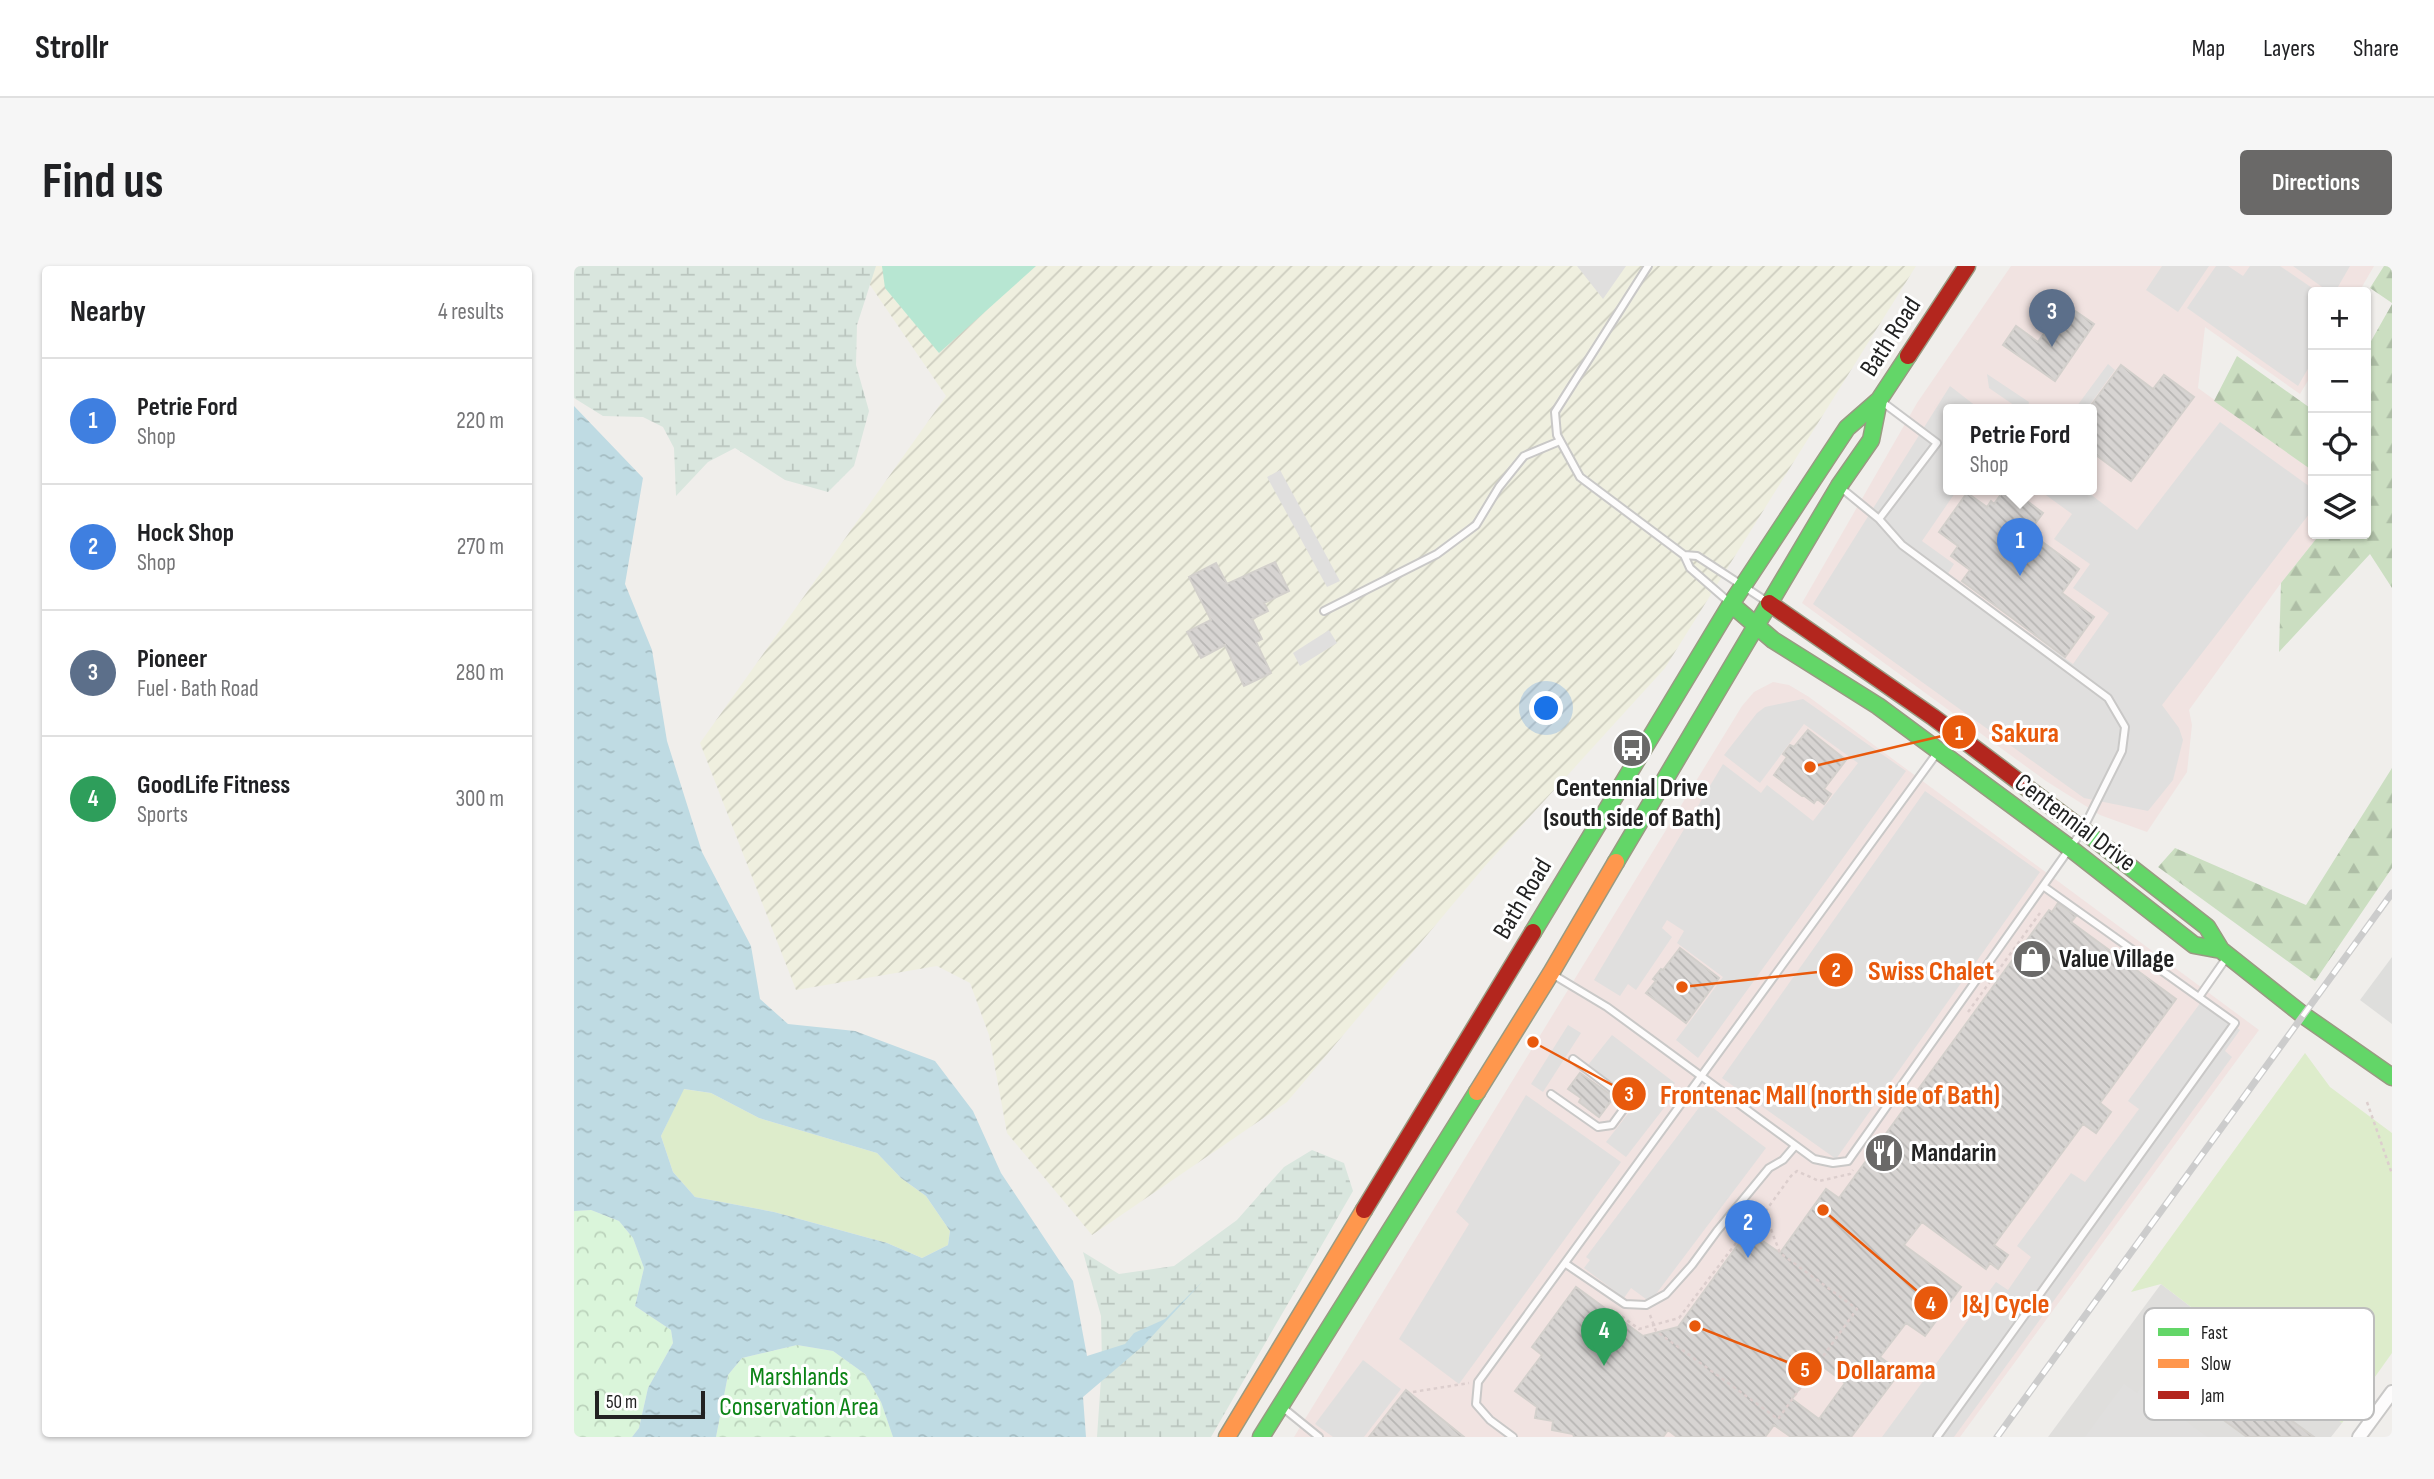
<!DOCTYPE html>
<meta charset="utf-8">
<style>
:root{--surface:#fff;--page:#f6f6f6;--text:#202124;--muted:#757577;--line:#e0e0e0;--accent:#6a6968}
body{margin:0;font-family:"Sofia Sans Condensed",sans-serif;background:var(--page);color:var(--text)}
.controls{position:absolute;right:21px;top:21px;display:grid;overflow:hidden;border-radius:7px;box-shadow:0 2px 5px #0004}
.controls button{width:63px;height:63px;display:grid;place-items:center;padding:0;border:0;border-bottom:2px solid var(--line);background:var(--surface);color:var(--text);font:35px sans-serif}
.scale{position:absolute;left:21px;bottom:18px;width:110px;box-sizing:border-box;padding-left:7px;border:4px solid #222;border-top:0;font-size:19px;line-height:24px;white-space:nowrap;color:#222;-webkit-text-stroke:5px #fff;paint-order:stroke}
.you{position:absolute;left:973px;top:443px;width:24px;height:24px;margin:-18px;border:5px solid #fff;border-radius:50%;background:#1a73e8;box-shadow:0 0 0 10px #1a73e833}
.badge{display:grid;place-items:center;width:46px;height:46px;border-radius:50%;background:var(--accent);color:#fff;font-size:23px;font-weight:700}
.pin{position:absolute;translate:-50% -58px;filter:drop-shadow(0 2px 4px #0008)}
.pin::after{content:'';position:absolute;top:37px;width:24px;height:21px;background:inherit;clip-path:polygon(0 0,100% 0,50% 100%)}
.popup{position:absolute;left:1369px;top:138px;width:154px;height:91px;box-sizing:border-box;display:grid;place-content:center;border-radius:7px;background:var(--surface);filter:drop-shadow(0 2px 5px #0005);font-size:23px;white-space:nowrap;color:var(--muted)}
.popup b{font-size:26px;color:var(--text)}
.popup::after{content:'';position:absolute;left:50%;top:100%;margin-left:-14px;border:14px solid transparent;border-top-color:var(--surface)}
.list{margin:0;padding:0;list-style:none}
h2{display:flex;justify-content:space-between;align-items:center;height:91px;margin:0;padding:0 28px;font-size:30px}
h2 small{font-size:23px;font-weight:400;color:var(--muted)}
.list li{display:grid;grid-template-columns:46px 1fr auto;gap:21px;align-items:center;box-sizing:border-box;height:126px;padding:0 28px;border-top:2px solid var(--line)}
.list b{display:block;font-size:26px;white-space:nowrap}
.list p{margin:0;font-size:23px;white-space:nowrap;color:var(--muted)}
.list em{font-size:23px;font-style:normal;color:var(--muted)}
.icon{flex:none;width:38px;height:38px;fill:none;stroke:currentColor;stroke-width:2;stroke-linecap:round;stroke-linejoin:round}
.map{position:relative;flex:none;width:1818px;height:1171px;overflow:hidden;border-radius:7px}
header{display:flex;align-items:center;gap:42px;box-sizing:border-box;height:98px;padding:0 35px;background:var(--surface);border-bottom:2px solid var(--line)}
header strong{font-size:33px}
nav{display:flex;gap:38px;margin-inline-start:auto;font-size:24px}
.intro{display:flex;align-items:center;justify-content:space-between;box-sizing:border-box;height:168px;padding:0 42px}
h1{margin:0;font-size:49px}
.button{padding:18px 32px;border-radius:7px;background:var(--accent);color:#fff;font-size:24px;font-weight:700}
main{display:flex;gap:42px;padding:0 42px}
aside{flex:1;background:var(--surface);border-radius:7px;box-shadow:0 2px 5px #0004}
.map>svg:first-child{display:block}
.residential{fill:#dfdedc}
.commercial{fill:#f1e3e1;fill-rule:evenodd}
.religious{fill:#dededc}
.farmland{fill:url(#farmland-furrows)}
.grass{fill:#ddeccb}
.forest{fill:url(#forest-firs)}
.wetland{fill:url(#wetland-marsh)}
.park{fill:url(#park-crowns)}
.pitch{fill:#b7e6d2}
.parking{fill:#e0dfde}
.water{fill:url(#water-ripples);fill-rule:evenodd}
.building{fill:url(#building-back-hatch);stroke:#d3d0cc;stroke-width:2;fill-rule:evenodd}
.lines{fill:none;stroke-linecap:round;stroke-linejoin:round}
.lane-casing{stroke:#c9c8c7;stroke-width:10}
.street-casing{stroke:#c9c8c7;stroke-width:16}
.fast-casing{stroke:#999a82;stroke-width:19}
.slow-casing{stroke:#999a82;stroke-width:19}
.jam-casing{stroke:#999a82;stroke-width:19}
.path{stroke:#dccecd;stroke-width:2.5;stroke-dasharray:3.5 3.5;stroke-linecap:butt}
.lane{stroke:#fdfcfc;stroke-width:6}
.street{stroke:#fdfcfc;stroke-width:12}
.fast{stroke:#63d668;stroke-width:16}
.slow{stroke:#ff974d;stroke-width:16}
.jam{stroke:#b3261e;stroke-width:16}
.rail-casing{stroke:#ccc;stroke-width:7}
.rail{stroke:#fff;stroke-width:4.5;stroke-dasharray:13;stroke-linecap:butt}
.labels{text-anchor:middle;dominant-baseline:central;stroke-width:6;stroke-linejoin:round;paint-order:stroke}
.street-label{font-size:26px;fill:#222;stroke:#fff}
.poi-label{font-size:26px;font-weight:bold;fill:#222;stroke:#fff;text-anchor:start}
.park-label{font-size:26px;fill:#0c8416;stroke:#fff}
.key{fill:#fff;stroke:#bdbdbd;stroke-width:2}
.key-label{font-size:19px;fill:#222}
.leader{fill:none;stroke:#e8590c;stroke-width:2.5}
.callout-dot{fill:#e8590c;stroke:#fff;stroke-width:2.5}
.mark-label{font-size:21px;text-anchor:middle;font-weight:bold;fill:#fff}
.callout-label{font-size:28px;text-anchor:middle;font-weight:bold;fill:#e8590c;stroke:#fff;stroke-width:6;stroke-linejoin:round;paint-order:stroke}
</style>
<header>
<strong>Strollr</strong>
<nav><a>Map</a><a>Layers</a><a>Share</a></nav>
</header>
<div class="intro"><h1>Find us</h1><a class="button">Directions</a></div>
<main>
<aside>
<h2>Nearby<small>4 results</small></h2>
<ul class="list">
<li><span class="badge" style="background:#3f7fe0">1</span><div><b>Petrie Ford</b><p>Shop</p></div><em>220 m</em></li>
<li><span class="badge" style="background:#3f7fe0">2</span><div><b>Hock Shop</b><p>Shop</p></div><em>270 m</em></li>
<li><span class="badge" style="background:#5c6f8a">3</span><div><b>Pioneer</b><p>Fuel · Bath Road</p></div><em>280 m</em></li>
<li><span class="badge" style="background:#2e9e5b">4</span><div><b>GoodLife Fitness</b><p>Sports</p></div><em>300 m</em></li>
</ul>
</aside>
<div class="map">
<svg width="1818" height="1171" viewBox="0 0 1818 1171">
<defs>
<pattern id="farmland-furrows" width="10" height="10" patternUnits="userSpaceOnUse" patternTransform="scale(1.75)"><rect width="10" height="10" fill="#efefdf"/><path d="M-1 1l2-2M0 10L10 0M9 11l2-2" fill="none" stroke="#cdcdbf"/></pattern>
<pattern id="forest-firs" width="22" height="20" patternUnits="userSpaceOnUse" patternTransform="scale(1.75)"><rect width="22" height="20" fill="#cbdec1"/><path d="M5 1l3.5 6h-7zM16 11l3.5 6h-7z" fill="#aebea6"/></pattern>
<pattern id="wetland-marsh" width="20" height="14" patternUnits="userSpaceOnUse" patternTransform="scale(1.75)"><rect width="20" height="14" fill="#d9e6de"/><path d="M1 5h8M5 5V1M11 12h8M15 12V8" fill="none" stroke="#bac5be"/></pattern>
<pattern id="park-crowns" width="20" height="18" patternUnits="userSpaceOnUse" patternTransform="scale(1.75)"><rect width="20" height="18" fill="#daf5da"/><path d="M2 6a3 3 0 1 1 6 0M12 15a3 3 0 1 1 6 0" fill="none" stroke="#bbd2bb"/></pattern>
<pattern id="water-ripples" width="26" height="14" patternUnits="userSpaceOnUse" patternTransform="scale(1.75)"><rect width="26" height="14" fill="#bfdbe3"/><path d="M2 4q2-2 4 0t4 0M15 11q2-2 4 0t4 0" fill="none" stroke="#a4bcc2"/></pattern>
<pattern id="building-back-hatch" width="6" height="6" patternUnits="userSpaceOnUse" patternTransform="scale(1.75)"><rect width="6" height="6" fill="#d7d4d2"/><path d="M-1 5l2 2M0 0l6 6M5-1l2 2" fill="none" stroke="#b8b6b4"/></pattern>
</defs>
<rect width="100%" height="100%" fill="#f0eeeb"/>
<!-- residential -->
<path class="residential" d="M1587,1018L1768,1157L1757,1171H1474Z"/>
<!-- commercial -->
<path class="commercial" d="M1437,0H1800L1785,26H1739V106L1726,128L1631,61L1624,122L1739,205V268H1746L1707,317L1615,444L1618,459L1613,506L1573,566L1526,549L1472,515L1228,337L1343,137ZM1374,144H1518V224H1374Z
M1199,416L1215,419L1235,431L1685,764L1386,1171H720L1168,440L1180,426Z"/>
<!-- religious -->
<path class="religious" d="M1818,691V758L1786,734Z"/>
<!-- farmland -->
<path class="farmland" d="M283,0H1342L1091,402L911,600L713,836L518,969L433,867L415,769L396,717L363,700L222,724L126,477L372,130Z"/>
<!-- grass -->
<path class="grass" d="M1731,787L1756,821L1818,867V1087L1768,1157L1587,1018L1557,1026Z
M109,823L137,827L185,852L303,887L327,912L352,930L376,965L374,979L348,992L313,977L200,946L121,931L99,906L87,870Z"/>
<!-- forest -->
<path class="forest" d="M1810,0H1818V37L1796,22Z
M1818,38V322L1796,288L1705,386L1707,317L1746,268H1792V84Z
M1663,90L1739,144V205L1640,135Z
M1818,502V602L1741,715L1584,601L1601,582L1732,639Z"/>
<!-- wetland -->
<path class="wetland" d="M0,0H302L283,59L282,99L295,145L280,200L254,226L211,214L161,182L134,196L102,230L100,182L89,161L69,151L29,150L0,132Z
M738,884L770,897L779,925L637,1171H523L528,1098L527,1050L509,986L545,1008L600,1000L663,954L710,901Z"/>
<!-- park -->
<path class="park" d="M17,944L45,955L59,972L70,1002L61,1040L97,1064L99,1077L74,1122L65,1162L58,1171H0V945Z
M223,1079L259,1085L291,1108L307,1136L319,1171H142L154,1109L168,1092Z"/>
<!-- pitch -->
<path class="pitch" d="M308,0H462L365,87L311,22Z"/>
<!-- parking -->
<path class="parking" d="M1003,0H1052L1029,33Z
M1588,0H1635L1604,46L1572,24Z
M1642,0H1654L1669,10L1676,0H1706L1744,26H1739V94L1724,120L1613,42Z
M1719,0H1776L1761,26H1755Z
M1534,98L1541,104L1512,144H1500Z
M1413,108L1455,136L1454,144H1447L1415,122Z
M1376,120L1407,144H1374V224H1383L1348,275L1380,298L1373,309L1499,398L1535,347L1499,322L1516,298L1480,273L1498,248L1465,224H1511L1563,264L1646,156L1739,223V243L1588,439L1605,462L1609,474L1599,514L1574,545L1510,532L1239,338Z
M706,204L766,315L753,321L693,211Z
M755,364L763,377L726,400L719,387Z
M1229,433L1332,505L1124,792L1102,774L1149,711L1103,677L1110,665L1093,654L1088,662L1098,671L1062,724L1054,718L1046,730L1020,714L1149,498L1187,527L1193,519L1239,555L1284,497L1230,458L1186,517L1150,489L1183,447L1191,441Z
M1351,525L1466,606L1262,893L1148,812Z
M1627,736L1666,764L1651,785L1658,791L1380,1171H1308L1422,1016L1434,1024L1457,991L1443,980L1497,907L1511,916L1565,843L1554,835Z
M994,759L1007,767L969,826L957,818Z
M1038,769L1101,817L1095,825L1100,829L1052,891L1032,876L1070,827L1050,811L1042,821L1014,799Z
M952,829L1047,896L885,1118L825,1073L895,958L882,946Z
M1130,835L1192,882L1076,1036L1057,1022L1050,1032L1010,1002L1016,994L1012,991Z
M789,1094L827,1123L790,1171H759L741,1158Z
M1571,1116L1582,1124L1578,1130L1633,1171H1511L1550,1118L1563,1127Z"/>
<!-- water -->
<path class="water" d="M0,140L69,212L51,318L78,384L93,475L128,586L177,680L186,733L214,758L281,765L361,795L399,845L427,907L499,1015L513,1090L551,1078L560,1067L591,1053L629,1015L570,1079L509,1131L512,1171H319L307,1136L291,1108L259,1085L223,1079L168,1092L154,1109L142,1171H58L65,1162L74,1122L99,1077L97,1064L61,1040L70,1002L59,972L45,955L17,944L0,945ZM110,823L137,827L185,852L303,887L327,912L352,930L376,965L374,979L348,992L313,977L200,946L121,931L99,906L87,870Z"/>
<!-- building -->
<path class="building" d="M1481,31L1520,58L1481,115L1429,79L1442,60L1464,76L1484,47L1475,41Z
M1547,99L1579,123L1590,109L1620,131L1557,215L1518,186V138Z
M1430,224H1438L1469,247L1455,266L1505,303L1488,327L1520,351L1491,391L1388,315L1396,304L1377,290L1384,280L1365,266L1393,227L1413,241L1417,235L1420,238Z
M701,296L715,325L690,337L694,345L678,353L688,373L682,376L697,407L670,420L651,379L627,392L613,366L637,354L615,311L642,297L653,318Z
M1234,464L1272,494L1250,523L1257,528L1250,538L1243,533L1240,537L1229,529L1228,530L1200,509L1213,491L1209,488L1216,479L1220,481Z
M1484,637L1502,650L1497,656L1602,733L1526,837L1537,846L1522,867L1509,858L1420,979L1434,989L1424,1003L1416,997L1412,1003L1348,956L1330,979L1387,1021L1351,1070L1332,1057L1306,1091L1326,1106L1277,1171H1217L1200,1159L1191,1171H1103L1094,1164L1089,1171H1000L999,1168L978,1164L979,1155L961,1152L963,1141L941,1125L968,1089L958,1081L1002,1021L1069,1070L1104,1061L1174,965L1206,987L1252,923L1265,932L1475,644L1478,646ZM1244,1097L1271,1117L1245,1153L1218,1133Z
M1106,682L1145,712L1112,757L1072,727L1082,715L1079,713L1087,703L1089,704Z
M1006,807L1040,831L1025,851L1005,836L1007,832L994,823Z
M1601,1069L1740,1171H1673L1577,1101Z
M832,1124L890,1171H795Z"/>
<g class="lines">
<!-- lane casing -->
<g class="lane-casing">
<path id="lane" d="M1074,0L981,146L983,169L1006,211L1110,289L1116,302L1155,336
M1305,253L1363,177L1307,135
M1110,289L1123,290L1192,335
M750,345L863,288L902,259L925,221L950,190L986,175
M978,708L1033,741L1240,893L1259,897L1274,895L1508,565L1548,485L1551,461L1534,432L1328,279L1305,253L1266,221
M1625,731L1653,691
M977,828L1024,861L1038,859L1049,844L1047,829L999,793
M992,998L1051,1038L1072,1039L1092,1028L1118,999L1143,965L1195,902L1209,894L1221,880
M708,1141L745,1171
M939,1171L916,1154L902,1138L904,1116L1363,487
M1363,1171L1661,757L1469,620"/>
</g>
<!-- street casing -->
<g class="street-casing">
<path id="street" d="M1785,1171L1818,1126"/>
</g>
<!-- fast casing -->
<g class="fast-casing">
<path id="fast" d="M1157,338L1199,374L1304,440L1496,582L1620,679L1647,684
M1509,564L1633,661L1647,684L1729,749L1818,811
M1042,596L1265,220L1297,174L1305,134
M959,666L1157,338L1273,162L1305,134L1334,90
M687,1171L903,826"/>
</g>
<!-- slow casing -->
<g class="slow-casing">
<path id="slow" d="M903,826L977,707L1042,596
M653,1171L790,944"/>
</g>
<!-- jam casing -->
<g class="jam-casing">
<path id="jam" d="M1334,90L1393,0
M1195,337L1359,451L1509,564
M790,944L959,666"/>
</g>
<!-- path -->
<path class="path" d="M1394,746L1466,647
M1793,836L1818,908
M1042,1046L1065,1063L1105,1052L1178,956L1183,957L1217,910L1223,905L1245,915L1276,908L1279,904
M1076,1049L1082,1065L1204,1153L1283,1043L1206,987L1195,958L1176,942
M839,1126L895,1117"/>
<!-- lane -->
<use href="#lane" class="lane"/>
<!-- street -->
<use href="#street" class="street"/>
<!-- fast -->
<use href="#fast" class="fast"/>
<!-- slow -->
<use href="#slow" class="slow"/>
<!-- jam -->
<use href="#jam" class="jam"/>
<!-- rail casing -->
<g class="rail-casing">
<path id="rail" d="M1423,1171L1818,627"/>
</g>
<!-- rail -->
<use href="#rail" class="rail"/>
</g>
<!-- icons -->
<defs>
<g id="bus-disc" transform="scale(2.0125)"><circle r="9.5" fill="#6a6968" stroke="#fff"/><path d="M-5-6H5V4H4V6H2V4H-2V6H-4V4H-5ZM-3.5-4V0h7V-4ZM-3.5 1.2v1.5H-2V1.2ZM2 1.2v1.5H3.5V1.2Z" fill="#fff"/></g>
<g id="shop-disc" transform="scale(2.0125)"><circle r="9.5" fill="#6a6968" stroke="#fff"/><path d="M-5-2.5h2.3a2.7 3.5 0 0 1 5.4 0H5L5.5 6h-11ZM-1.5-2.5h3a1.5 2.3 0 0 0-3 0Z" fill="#fff"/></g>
<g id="restaurant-disc" transform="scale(2.0125)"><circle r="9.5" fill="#6a6968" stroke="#fff"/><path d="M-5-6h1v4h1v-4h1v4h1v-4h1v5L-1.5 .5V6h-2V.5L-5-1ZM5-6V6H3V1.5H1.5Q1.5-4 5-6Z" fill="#fff"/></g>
</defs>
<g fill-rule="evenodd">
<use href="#bus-disc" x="1058" y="482"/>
<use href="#shop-disc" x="1458" y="693"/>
<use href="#restaurant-disc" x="1310" y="887"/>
</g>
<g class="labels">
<!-- street labels -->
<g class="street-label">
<text transform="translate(1317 71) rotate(-57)">Bath Road</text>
<text transform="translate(1501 557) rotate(37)">Centennial Drive</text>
<text transform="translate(949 633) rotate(-59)">Bath Road</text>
</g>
<!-- poi labels -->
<g class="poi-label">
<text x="1058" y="522" text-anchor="middle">Centennial Drive<tspan x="1058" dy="30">(south side of Bath)</tspan></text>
<text x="1485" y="693">Value Village</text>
<text x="1337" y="887">Mandarin</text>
</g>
<!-- park labels -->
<g class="park-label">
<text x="225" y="1111">Marshlands<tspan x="225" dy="30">Conservation Area</tspan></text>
</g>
</g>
<!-- legend -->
<rect x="1570" y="1042" width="230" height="112" rx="10" class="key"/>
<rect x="1584" y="1062" width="31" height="8" fill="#63d668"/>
<rect x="1584" y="1093" width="31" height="9" fill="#ff974d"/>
<rect x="1584" y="1125" width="31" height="8" fill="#b3261e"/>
<g class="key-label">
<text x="1627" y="1073">Fast</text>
<text x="1627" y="1104">Slow</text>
<text x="1627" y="1136">Jam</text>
</g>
<!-- callouts -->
<path class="leader" d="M1236 501L1385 466M1108 721L1262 704M959 776L1055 828M1249 944L1357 1037M1121 1060L1231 1103"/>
<g class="callout-dot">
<circle cx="1236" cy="501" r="7"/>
<circle cx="1108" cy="721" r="7"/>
<circle cx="959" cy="776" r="7"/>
<circle cx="1249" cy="944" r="7"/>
<circle cx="1121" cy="1060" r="7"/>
<circle cx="1385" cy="466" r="18"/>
<circle cx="1262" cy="704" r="18"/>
<circle cx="1055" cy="828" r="18"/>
<circle cx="1357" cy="1037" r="18"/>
<circle cx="1231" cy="1103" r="18"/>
</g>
<g class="mark-label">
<text x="1385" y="474">1</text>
<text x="1262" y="711">2</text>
<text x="1055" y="835">3</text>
<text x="1357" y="1045">4</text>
<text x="1231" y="1111">5</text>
</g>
<g class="callout-label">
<text x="1451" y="476">Sakura</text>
<text x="1357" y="714">Swiss Chalet</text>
<text x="1256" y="838">Frontenac Mall (north side of Bath)</text>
<text x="1432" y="1047">J&amp;J Cycle</text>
<text x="1312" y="1113">Dollarama</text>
</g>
</svg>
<div class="controls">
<button>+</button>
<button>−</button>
<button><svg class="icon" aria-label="locate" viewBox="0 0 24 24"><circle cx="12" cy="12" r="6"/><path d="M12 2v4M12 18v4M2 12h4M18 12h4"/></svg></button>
<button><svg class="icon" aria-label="layers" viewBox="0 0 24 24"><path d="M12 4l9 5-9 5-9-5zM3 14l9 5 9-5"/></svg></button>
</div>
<div class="scale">50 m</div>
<div class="you"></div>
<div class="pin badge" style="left:1446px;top:310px;background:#3f7fe0">1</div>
<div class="popup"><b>Petrie Ford</b>Shop</div>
<div class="pin badge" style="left:1174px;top:992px;background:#3f7fe0">2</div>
<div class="pin badge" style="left:1478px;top:81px;background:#5c6f8a">3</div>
<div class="pin badge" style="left:1030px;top:1100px;background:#2e9e5b">4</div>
</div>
</main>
